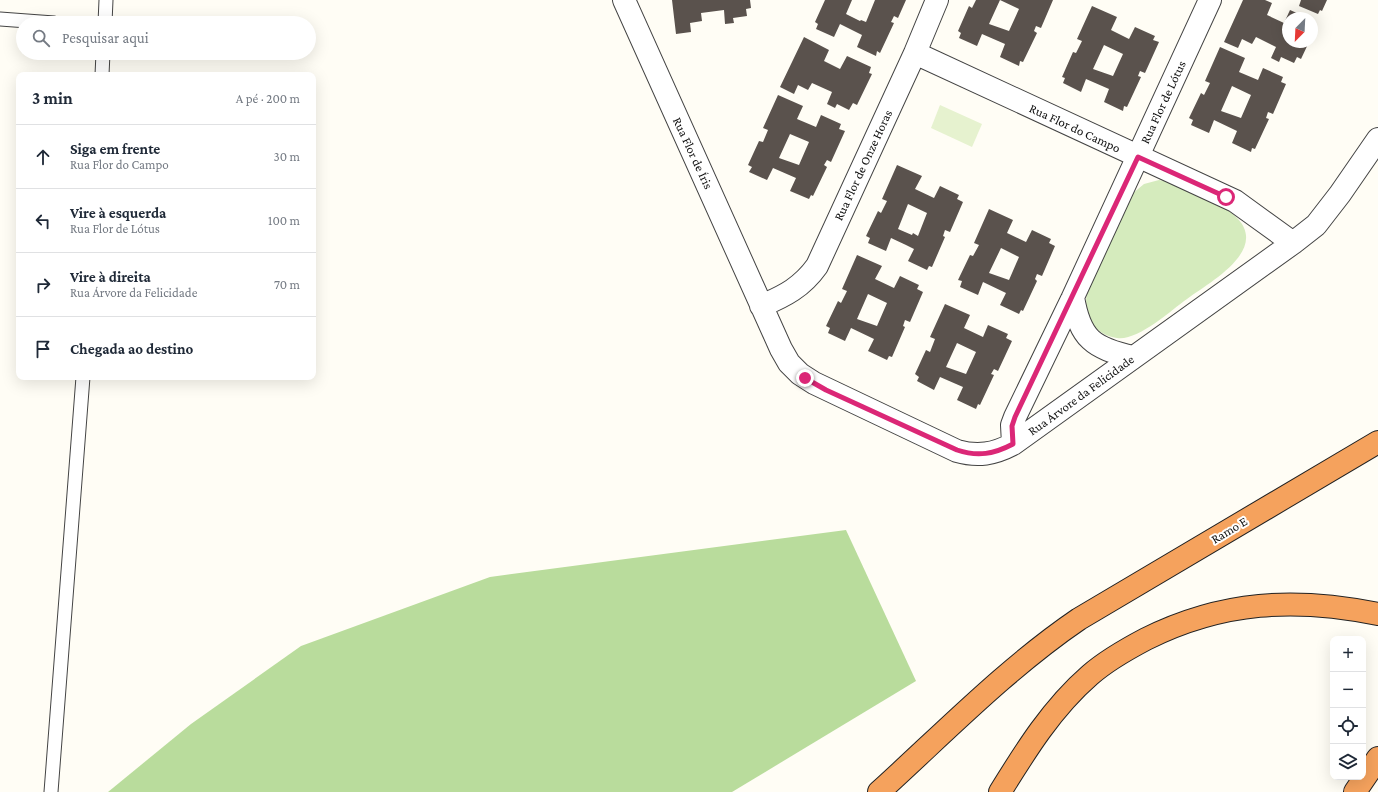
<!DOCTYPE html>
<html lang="pt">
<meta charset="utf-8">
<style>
:root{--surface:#fff;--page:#f2f2f3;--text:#1f2937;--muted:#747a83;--line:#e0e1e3}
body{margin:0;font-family:"Crimson Pro",serif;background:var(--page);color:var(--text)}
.controls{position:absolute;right:12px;bottom:12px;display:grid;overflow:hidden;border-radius:8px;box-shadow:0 4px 16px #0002}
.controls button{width:36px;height:36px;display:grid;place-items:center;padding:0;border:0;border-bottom:1px solid var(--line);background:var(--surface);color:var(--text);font:20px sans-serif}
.compass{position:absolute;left:1282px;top:12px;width:36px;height:36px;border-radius:50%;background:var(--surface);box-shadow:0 4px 16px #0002;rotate:204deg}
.stop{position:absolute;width:12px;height:12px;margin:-9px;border:3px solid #db2777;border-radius:50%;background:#fff}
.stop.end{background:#db2777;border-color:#fff;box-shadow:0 1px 4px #0008}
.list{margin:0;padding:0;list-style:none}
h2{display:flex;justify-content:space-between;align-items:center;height:52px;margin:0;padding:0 16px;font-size:17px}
h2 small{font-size:13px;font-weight:400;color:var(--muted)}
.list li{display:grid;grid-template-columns:26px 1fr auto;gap:12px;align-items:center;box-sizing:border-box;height:64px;padding:0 16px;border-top:1px solid var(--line)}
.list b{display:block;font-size:15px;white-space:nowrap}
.list p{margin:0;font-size:13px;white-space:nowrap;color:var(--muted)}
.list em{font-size:13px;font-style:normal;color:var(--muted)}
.icon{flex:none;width:22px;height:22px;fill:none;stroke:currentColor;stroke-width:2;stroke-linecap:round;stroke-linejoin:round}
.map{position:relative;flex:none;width:1378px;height:792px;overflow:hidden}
.search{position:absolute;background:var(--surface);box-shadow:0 4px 16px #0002;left:16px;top:16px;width:300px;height:44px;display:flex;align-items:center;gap:10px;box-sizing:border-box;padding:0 14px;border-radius:22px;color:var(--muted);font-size:15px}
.panel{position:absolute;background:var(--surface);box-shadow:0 4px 16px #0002;left:16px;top:72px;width:300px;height:308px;border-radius:8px}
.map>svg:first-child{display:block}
.green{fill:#d5ebbd}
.forest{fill:#b9dc9c}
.pitch{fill:#e6f2cf}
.building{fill:#5a524d;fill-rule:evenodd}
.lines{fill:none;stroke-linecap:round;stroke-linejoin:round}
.service-casing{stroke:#444;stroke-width:15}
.minor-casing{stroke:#444;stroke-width:24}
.motorway-casing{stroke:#222;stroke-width:24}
.service{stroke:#fff;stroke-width:13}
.minor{stroke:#fff;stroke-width:22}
.motorway{stroke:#f5a25d;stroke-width:22}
.route{stroke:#db2777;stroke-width:5}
.labels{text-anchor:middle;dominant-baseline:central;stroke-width:4;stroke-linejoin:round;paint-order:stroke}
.street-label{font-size:13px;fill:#111;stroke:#fff}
</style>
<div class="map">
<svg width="1378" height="792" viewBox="0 0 1378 792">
<rect width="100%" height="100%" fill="#fffdf5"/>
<!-- green -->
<path class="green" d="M1159,180C1176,182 1193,193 1209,201C1218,205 1228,209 1235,216C1271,249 1210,282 1187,299C1170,311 1138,341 1117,338C1092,335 1083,312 1087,291L1132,194L1144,184Z"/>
<!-- forest -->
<path class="forest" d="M846,530L916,681L732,792H108L191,724L301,646L490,577Z"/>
<!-- pitch -->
<path class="pitch" d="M940,105L982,124L972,147L931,128Z"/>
<!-- building -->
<path class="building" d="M672,0H750L751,8L746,9L747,16L733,18L734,23L725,24L724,10L701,13L702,21L690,23L691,32L676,34Z
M825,0H852L846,14L860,21L861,20L866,22L875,0H906L898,18L894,16L891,22L894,23L880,53L877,51L876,56L857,47L862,35L840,24L834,37L816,29L818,24L815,22Z
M976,0H1053L1041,28L1036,26L1034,31L1037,33L1023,62L1020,61L1019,66L1000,57L1005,44L982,34L977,46L959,38L961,33L958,31L969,6L972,8ZM1000,0L1019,9L1009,31L989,24Z
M1243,0H1265L1272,3L1267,15L1284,23L1290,10L1308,18H1288V42H1309L1301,59L1297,57L1294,63L1281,57L1279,62L1271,58L1276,47L1256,37L1252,44L1242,39L1238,48L1224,42Z
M1301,0H1327L1322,11L1320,10L1318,14L1299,6Z
M1092,6L1117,17L1111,30L1129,39L1135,27L1155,36L1153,40L1159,42L1145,73L1140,71L1138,76L1141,77L1127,107L1124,106L1123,111L1104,102L1109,89L1086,79L1081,92L1063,83L1065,78L1062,77L1073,52L1076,53L1082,41L1077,39ZM1104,45L1123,54L1113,76L1093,69Z
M804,37L829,50L824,61L840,69L847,56L871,67L869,73L872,74L857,105L853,103L849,110L837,104L835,108L827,104L832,92L812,83L808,90L798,85L794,94L780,87Z
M1220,47L1245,58L1239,72L1258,80L1263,68L1283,77L1281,82L1286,84L1273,114L1268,112L1266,118L1269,119L1255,149L1252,148L1251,152L1232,143L1237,131L1214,120L1209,133L1191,125L1193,120L1189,118L1201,93L1204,95L1210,83L1205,81ZM1232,86L1251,95L1241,118L1221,111Z
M778,95L803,106L797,119L816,127L821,115L841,124L839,129L845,131L831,162L827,160L824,165L827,167L813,196L811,195L809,199L790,191L796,178L773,168L767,180L749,172L752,167L748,165L759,141L763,142L768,130L763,128ZM790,134L809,142L799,165L779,158Z
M897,165L922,176L915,189L934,198L940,186L959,195L957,199L963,202L950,232L945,230L943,236L945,237L932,267L929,266L927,270L908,261L914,249L906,245L891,238L886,251L868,243L870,238L866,236L878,211L881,213L887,201L882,199ZM908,204L927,213L918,236L913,233L912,235L898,229Z
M989,209L1013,220L1007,233L1026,242L1032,230L1051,239L1049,243L1055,246L1042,276L1037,274L1035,279L1037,281L1023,311L1021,310L1019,314L1000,305L1006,293L983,282L978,295L960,287L962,281L958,280L970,255L973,256L979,245L974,243ZM1001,248L1019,257L1009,280L989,273Z
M857,255L882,266L875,279L894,288L900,276L919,285L917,289L923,292L910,322L905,320L903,326L905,327L892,357L889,356L887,360L868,351L874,339L851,328L845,341L828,333L830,328L826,326L838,301L841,303L847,291L842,289ZM868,294L887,303L877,326L857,319Z
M945,304L970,315L964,328L983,337L988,325L1008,334L1006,338L1012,341L998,371L994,369L991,374L994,375L980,405L978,404L976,409L957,400L963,387L940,377L934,390L917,381L919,377L915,374L926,350L930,352L935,339L930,337ZM957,343L976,352L966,374L946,367Z"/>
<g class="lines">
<!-- service casing -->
<g class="service-casing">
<path id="service" d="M0,19L54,23
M105,23L106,0
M102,75L103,53
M51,792L83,377"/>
</g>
<!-- minor casing -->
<g class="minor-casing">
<path id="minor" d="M624,0L781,349L789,363L800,374L814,383L957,451C978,457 994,454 1013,444L1293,243L1316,225L1340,194L1378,139
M915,53L1235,201L1293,243
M1073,297C1080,339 1093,348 1133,357
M761,306C785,296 802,287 817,266L915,53L937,0
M1013,444L1012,425L1015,417L1073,297L1210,0"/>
</g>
<!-- motorway casing -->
<g class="motorway-casing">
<path id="motorway" d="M879,792C944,733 1007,668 1079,619L1378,442
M1000,792C1026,750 1052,708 1090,675C1106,661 1127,649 1146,639C1222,601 1295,597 1378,614
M1355,792L1378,758"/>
</g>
<!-- service -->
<use href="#service" class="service"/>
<!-- minor -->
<use href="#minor" class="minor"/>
<!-- motorway -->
<use href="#motorway" class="motorway"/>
</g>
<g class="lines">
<!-- route -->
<path class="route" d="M805,378L826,390L957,450C978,457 994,454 1013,444L1012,426L1015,417L1138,157L1226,197"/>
</g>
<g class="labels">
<!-- street labels -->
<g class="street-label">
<text transform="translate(1163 102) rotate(-65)">Rua Flor de Lótus</text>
<text transform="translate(1075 128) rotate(25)">Rua Flor do Campo</text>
<text transform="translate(693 153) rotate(65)">Rua Flor de Íris</text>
<text transform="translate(863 165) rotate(-65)">Rua Flor de Onze Horas</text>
<text transform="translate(1081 395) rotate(-36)">Rua Árvore da Felicidade</text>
<text transform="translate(1229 530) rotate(-31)">Ramo E</text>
</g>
</g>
</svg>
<div class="controls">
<button>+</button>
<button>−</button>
<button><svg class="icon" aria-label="locate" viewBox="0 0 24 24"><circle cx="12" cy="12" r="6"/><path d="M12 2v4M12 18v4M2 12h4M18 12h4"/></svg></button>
<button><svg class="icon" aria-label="layers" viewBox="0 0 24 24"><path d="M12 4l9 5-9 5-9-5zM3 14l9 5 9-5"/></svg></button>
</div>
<svg class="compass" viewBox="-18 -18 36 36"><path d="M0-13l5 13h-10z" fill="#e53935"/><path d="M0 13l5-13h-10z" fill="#747a83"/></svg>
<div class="stop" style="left:1226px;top:197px"></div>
<div class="stop end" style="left:805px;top:378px"></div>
<div class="search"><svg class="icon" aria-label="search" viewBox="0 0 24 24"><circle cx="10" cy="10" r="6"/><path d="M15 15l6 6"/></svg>Pesquisar aqui</div>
<section class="panel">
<h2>3 min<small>A pé · 200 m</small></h2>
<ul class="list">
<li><svg class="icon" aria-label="ahead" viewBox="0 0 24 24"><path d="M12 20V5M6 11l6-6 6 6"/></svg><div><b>Siga em frente</b><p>Rua Flor do Campo</p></div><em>30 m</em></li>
<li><svg class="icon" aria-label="left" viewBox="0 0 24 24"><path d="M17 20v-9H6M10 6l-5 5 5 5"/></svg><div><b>Vire à esquerda</b><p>Rua Flor de Lótus</p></div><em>100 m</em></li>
<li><svg class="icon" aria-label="right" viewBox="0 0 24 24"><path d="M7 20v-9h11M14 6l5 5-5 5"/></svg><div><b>Vire à direita</b><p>Rua Árvore da Felicidade</p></div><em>70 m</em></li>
<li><svg class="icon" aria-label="arrive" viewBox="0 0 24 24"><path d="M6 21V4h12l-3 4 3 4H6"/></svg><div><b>Chegada ao destino</b></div></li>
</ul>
</section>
</div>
